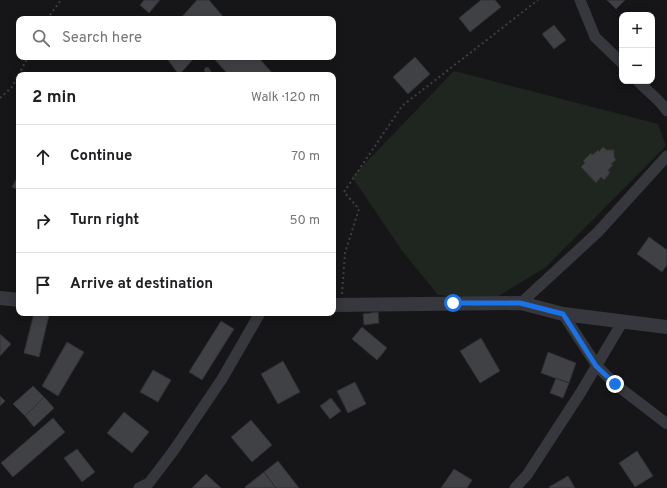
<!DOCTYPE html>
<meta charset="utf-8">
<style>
:root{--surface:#fff;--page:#f2f2f2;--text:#202124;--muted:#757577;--line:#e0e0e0}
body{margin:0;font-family:Overpass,sans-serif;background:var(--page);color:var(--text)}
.controls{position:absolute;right:12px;top:12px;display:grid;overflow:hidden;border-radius:8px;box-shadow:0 2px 10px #0003}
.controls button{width:36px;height:36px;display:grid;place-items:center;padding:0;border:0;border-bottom:1px solid var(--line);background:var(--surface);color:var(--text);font:20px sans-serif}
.stop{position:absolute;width:12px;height:12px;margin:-9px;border:3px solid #1a73e8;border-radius:50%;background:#fff}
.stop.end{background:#1a73e8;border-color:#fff;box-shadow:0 1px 4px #0008}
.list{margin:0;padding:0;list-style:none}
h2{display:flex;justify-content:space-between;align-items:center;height:52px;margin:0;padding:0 16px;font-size:17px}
h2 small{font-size:13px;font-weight:400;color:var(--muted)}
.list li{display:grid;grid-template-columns:26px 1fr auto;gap:12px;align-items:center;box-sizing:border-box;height:64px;padding:0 16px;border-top:1px solid var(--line)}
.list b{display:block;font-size:15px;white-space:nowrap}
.list em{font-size:13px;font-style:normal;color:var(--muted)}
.icon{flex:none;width:22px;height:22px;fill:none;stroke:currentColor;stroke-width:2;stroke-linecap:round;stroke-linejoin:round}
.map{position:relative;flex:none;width:667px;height:488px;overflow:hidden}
.search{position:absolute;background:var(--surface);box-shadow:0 2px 10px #0003;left:16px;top:16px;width:320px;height:44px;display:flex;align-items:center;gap:10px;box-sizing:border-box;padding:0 14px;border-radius:8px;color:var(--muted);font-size:15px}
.panel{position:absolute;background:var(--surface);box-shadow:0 2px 10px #0003;left:16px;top:72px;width:320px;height:244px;border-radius:8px}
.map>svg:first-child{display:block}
.green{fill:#1e261f}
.building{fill:#404145;stroke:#303034}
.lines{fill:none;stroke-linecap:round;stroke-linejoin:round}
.path{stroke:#3d3f44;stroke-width:2;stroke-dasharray:2 3;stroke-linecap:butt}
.service{stroke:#37383d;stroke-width:5.5}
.minor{stroke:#37383d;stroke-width:11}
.tertiary{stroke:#37383d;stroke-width:14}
.route{stroke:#1a73e8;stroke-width:5}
</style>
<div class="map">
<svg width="667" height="488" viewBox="0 0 667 488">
<rect width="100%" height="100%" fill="#161618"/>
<!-- green -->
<path class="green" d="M454,71L658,124L666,146L546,267L492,300L438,295L403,252L352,177Z"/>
<!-- building -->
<path class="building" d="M144,0H160L149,13L140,5Z
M197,0H209L225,19H180Z
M481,0H495L501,7L470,32L459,18Z
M607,0H625L616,9Z
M554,25L566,40L554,49L542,34Z
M166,57H195L179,75Z
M212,57H258L274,75H229Z
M415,57L430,74L408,94L393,77Z
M603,147L607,150H614V157L616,160L611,164L613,165L608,170L610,173L604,180L601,177L596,183L581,167L585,163L583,161L591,153L592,155L598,150L600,152V150Z
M19,174V190L12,187Z
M649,237L667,250V265L662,272L637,254Z
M378,312L379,323L364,325L363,314Z
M34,313L49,315L39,357L24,353Z
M221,321L234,329L202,380L189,372Z
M362,327L387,348L377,360L352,339Z
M0,334L11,344L0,356Z
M481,338L500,371L480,383L460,351Z
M67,342L84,352L58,396L42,386Z
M548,352L576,363L569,383L541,373Z
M283,361L300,392L278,404L261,374Z
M153,370L171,380L158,402L140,392Z
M556,378L569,383L563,398L550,393Z
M355,382L366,404L348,413L337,391Z
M33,386L44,397L25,416L13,404Z
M0,396L5,401L0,406Z
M44,397L54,408L34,427L25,416Z
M331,398L341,411L330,419L320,406Z
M124,412L149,432L132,453L107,433Z
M53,418L65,432L13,477L1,463Z
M251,420L272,445L252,462L231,437Z
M77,449L95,472L82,482L64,458Z
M637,451L653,476L635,487L619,463Z
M278,461L299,488H276L264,472Z
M454,469L472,480L467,488H441Z
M264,472L276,488H246L245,487Z
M206,474L221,488H192Z
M568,476L575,488H550L549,487Z"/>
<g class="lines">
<!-- path -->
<path class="path" d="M47,19L61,0
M0,98L12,87L28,57
M342,294L345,253L359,209L344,192L402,106L538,0"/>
<!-- service -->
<path class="service" d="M207,70L210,75"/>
<!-- minor -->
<path class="minor" d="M580,0L595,37L622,63
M638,81C647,91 660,100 667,111
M521,303L598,232L667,156
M563,314L597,366L615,384L667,424
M139,488L149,483L174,450L222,379L260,313
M515,488L527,475L581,392L623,321"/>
<!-- tertiary -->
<path class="tertiary" d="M0,298L19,300
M333,305L521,303L563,314L667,327"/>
</g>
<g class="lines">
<!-- route -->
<path class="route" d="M453,303H520L563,314L596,366L615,384"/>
</g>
</svg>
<div class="controls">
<button>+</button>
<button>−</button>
</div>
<div class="stop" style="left:453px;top:303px"></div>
<div class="stop end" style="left:615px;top:384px"></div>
<div class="search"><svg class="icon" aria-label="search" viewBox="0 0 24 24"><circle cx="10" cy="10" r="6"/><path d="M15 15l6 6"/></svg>Search here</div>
<section class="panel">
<h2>2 min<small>Walk · 120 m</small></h2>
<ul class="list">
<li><svg class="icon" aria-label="ahead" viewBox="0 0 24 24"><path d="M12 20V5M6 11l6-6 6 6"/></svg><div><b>Continue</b></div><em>70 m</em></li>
<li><svg class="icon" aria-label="right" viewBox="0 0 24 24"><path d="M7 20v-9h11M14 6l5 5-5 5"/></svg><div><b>Turn right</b></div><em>50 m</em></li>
<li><svg class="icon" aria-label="arrive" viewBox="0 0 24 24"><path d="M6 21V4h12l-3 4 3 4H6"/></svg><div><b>Arrive at destination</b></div></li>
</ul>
</section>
</div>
